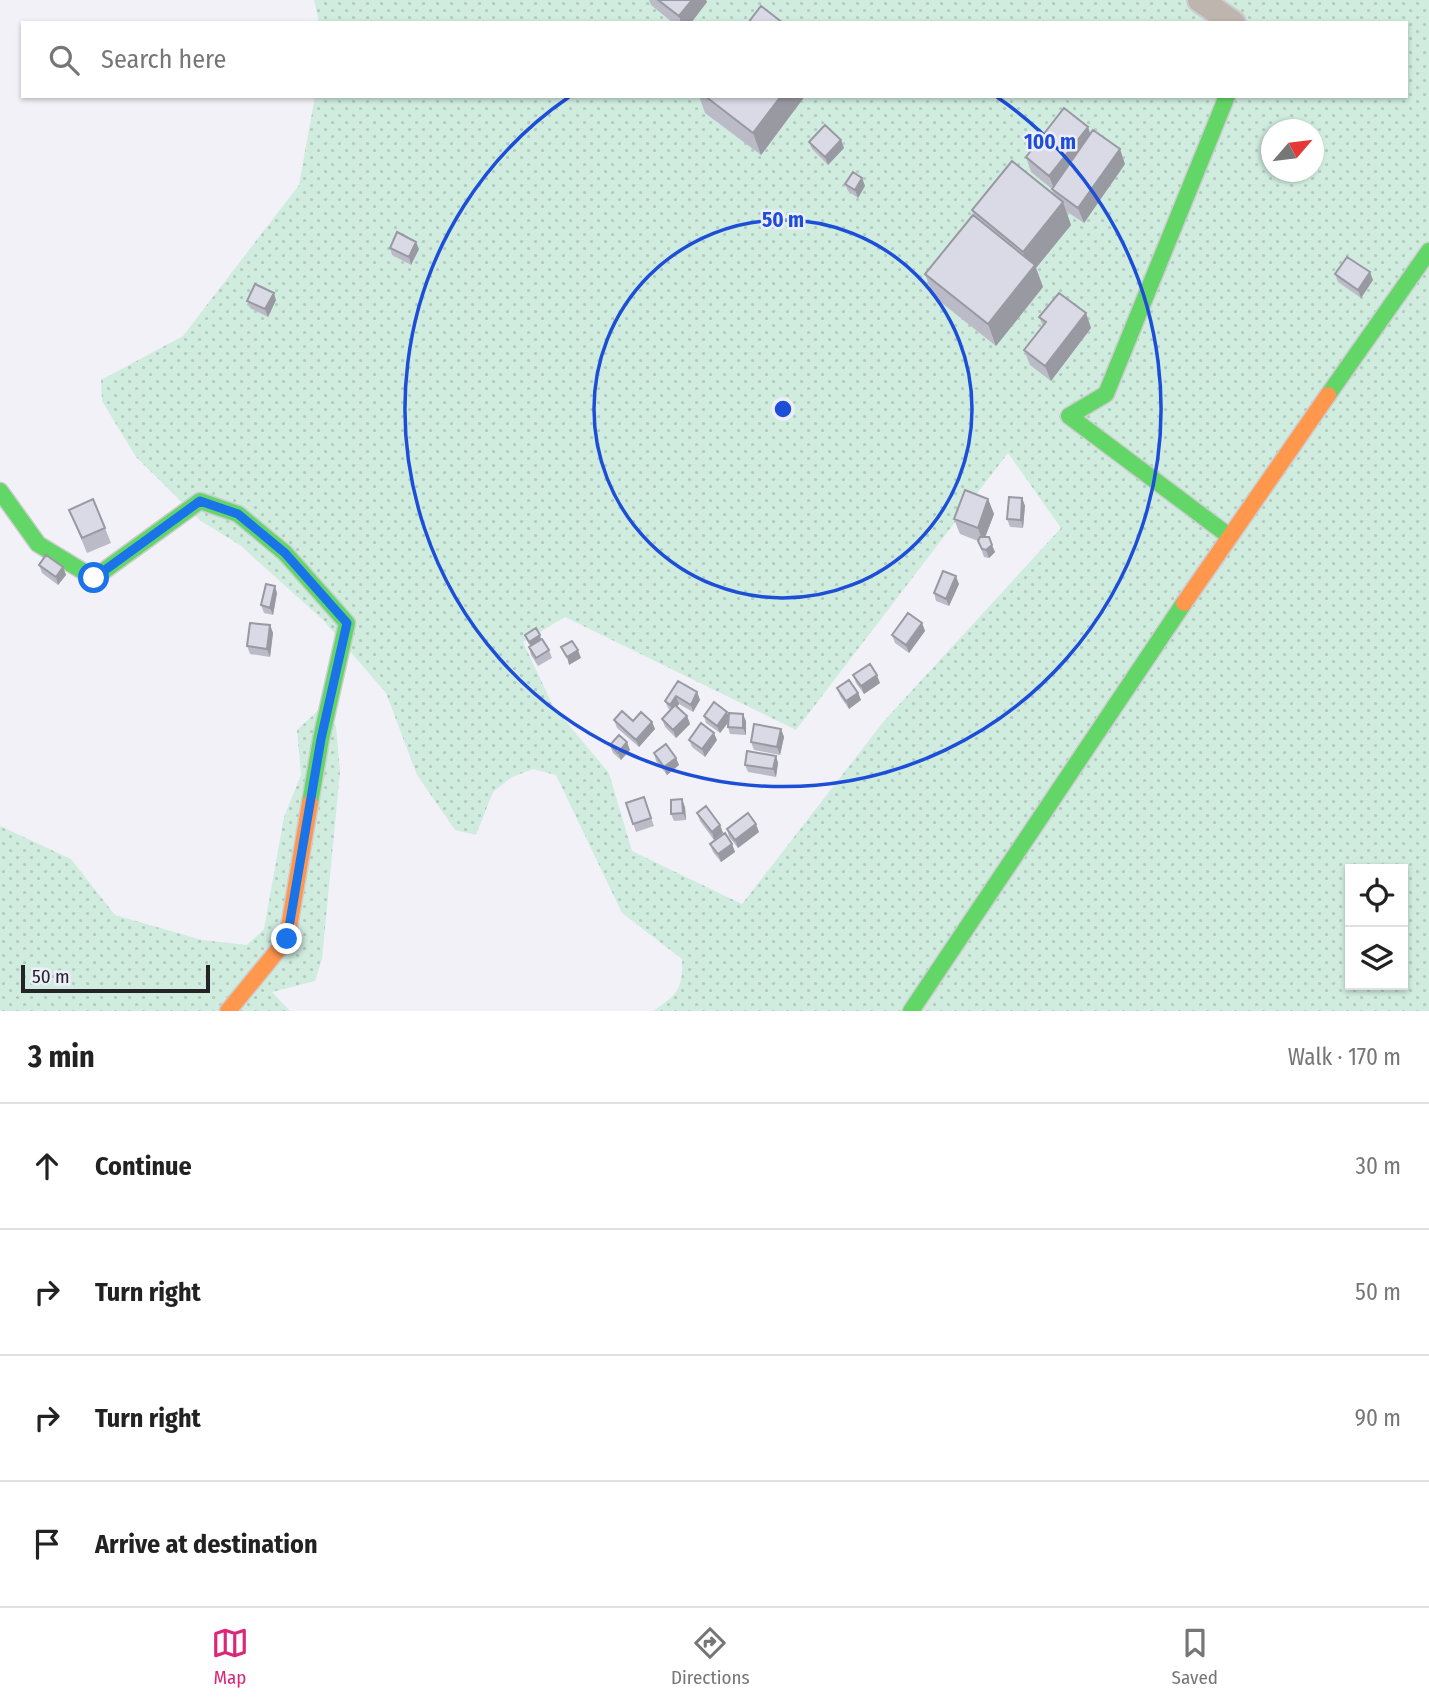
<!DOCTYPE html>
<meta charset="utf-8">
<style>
:root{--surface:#fff;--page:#f6f6f6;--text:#222;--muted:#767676;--line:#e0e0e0;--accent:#db2777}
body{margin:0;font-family:"Fira Sans Condensed",sans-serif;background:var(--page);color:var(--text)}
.controls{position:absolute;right:21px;bottom:21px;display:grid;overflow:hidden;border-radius:0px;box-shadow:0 2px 5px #0004}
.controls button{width:63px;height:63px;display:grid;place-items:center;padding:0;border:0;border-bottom:2px solid var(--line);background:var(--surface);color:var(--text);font:35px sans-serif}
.compass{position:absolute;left:1261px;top:119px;width:63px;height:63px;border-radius:50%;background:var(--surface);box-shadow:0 2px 5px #0004;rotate:62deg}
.scale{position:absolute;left:21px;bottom:18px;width:189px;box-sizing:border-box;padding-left:7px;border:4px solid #242428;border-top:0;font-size:19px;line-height:24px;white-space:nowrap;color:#242428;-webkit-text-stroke:5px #eeeefa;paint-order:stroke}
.stop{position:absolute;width:21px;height:21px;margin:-16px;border:5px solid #1a73e8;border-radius:50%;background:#fff}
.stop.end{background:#1a73e8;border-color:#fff;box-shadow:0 2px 7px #0008}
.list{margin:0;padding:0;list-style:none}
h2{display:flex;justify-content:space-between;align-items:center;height:91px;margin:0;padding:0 28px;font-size:30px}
h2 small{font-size:23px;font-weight:400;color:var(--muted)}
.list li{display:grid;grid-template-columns:46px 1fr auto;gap:21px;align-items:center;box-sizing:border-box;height:126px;padding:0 28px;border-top:2px solid var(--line)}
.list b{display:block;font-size:26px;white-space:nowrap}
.list em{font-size:23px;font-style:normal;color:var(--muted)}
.icon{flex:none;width:38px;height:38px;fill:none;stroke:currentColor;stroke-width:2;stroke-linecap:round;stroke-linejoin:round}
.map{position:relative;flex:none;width:1429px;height:1011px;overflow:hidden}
.search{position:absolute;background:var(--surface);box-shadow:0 2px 5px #0004;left:21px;right:21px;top:21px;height:77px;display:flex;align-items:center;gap:18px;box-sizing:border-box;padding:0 24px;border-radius:0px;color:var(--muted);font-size:26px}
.sheet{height:595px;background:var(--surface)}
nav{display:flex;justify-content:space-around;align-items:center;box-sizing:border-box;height:98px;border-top:2px solid var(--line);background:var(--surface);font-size:19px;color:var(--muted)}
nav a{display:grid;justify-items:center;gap:4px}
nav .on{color:var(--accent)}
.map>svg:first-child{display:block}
.grass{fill:url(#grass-dots);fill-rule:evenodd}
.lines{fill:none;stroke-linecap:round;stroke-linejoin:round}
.street-casing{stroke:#cdcdd1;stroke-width:28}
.fast-casing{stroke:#cdcdd1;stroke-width:19}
.slow-casing{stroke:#cdcdd1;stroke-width:19}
.street{stroke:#beb5af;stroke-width:24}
.fast{stroke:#63d668;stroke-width:16}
.slow{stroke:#ff974d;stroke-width:16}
.wall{fill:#bbbbc7}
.shaded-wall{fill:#9999a2}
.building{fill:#dadae7;stroke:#9999a2;stroke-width:2}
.route{stroke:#1a73e8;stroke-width:9}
.ring{fill:none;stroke:#1d4ed8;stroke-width:3.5}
.centre{fill:#1d4ed8;stroke:#eeeefa;stroke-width:3.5}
.ring-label{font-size:21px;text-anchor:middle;font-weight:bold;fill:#1d4ed8;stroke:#eeeefa;stroke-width:5;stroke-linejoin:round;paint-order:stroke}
</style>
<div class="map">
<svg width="1429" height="1011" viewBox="0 0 1429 1011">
<defs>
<pattern id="grass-dots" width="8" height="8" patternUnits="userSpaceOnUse" patternTransform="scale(1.75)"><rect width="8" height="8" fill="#d0ecdf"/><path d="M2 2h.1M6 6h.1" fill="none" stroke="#b2cabf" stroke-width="1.8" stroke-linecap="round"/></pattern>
</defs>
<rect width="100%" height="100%" fill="#f1f1f7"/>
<!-- grass -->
<path class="grass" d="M314,0H1429V1011H653C678,994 683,989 682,959L622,913L556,775L533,769L512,777L493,792L476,835L455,830L417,775L386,693L323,620L240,545L201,521L136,457L102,401L101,380L183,336L299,185L315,96H1406V23H319ZM1272,130H1314V172H1272ZM1008,453L1061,528L884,721L742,904L632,851L609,773L553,706L523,642L565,617L796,730ZM1350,869H1403V985H1350Z
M323,706L336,726L340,772L322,959L315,981L272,992L290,1011H0V826L71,859L115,915L202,940L247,945L264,929L284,817L301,775L297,730Z"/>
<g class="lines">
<!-- street casing -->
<g class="street-casing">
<path id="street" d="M1200,0L1233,23"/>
</g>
<!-- fast casing -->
<g class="fast-casing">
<path id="fast" d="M1227,96L1106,394L1069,416L1229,536
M1328,395L1429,251
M0,491L38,544L94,578L200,501L238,514L285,553L347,623L321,739L310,803
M911,1011L1184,603"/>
</g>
<!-- slow casing -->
<g class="slow-casing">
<path id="slow" d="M1184,603L1328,395
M228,1011L287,939L310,803"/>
</g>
<!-- street -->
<use href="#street" class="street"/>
<!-- fast -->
<use href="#fast" class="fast"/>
<!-- slow -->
<use href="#slow" class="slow"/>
</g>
<!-- wall -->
<path class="wall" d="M649,0H706L707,2L691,23H673L651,5Z
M699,96H805L761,155L705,113Z
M1088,127L1090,134L1125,164L1084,223L1066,211L1071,225L1036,268L1043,287L996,346L933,296L925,274L974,215L972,210L1054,195L1052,189L1031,172L1026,157Z
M809,142L844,148L828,165L812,149Z
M862,178L865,186L858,198L848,191L845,184Z
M390,248L419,249L411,265L392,255Z
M1335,274L1373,280L1361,298L1338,282Z
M276,300L268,317L250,308L247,301Z
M1086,313L1091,328L1051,381L1030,365L1024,350L1043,326L1039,317Z
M1022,498L1025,506L1023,528L1010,527L1007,519Z
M988,499L994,514L985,537L995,552L989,558L984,557L978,541L960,534L954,519Z
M69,510L105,528L111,543L87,553Z
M39,565L63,567L66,575L58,585L42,573Z
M959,584L949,606L936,601L934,593Z
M277,593L273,615L264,613L261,605Z
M922,623L925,631L909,653L895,643L892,635Z
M270,625L273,633L270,657L250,654L247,646Z
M525,635L541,639L549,650L552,658L538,666L531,655L529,647L530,646Z
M853,675L880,683L864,694L856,683Z
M678,681L697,692L700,700L693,712L679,704L677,707L687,716L690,724L676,738L665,727L662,719L670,710L668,708L665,701Z
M837,688L858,693L861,700L849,709L840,696Z
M728,715L746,721V735L730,734L728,727V723L720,733L706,723L704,716Z
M614,720L652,722L655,729L639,747L617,728Z
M781,729L784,737L780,755L754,750L751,742Z
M689,740H717L705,757L692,747Z
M610,745L630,750L621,760L613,753Z
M654,753L676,758L679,765L667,775L656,761Z
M776,756L778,763L776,777L748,772L745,765Z
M644,797L654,826L636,832L626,803Z
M685,807L686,820L674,821L671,814Z
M697,813L720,825L723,833L714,840L700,821Z
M727,829L759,832L738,848L729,837Z
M710,844H732L735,852L721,862L713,852Z"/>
<!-- shaded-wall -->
<path class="shaded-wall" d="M692,0H706L707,2L691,23H681L679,16Z
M781,96H805L761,155L753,133Z
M1088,127L1093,142L1055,191L1049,176Z
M841,140L844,148L828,165L825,157Z
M1120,149L1125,164L1084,223L1078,208Z
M862,178L865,186L858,198L855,190Z
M1063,202L1071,225L1036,268L1043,287L996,346L988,324L1030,271L1023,252Z
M416,242L419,249L411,265L409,257Z
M1370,272L1373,280L1361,298L1358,290Z
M274,293L276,300L268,317L265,309Z
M1086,313L1091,328L1051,381L1045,366Z
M1022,498L1025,506L1023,528L1021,520Z
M988,499L994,514L983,543L978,528Z
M992,545L995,552L989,558L986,550Z
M63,567L66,575L58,585L56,577Z
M956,576L959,584L949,606L946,599Z
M275,586L277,593L273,615L270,608Z
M922,623L925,631L909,653L906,645Z
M270,625L273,633L270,657L267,649Z
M540,635L542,643L532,649L529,642Z
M578,650L581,658L569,665L567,657Z
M877,675L880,683L864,694L861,686Z
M697,692L700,700L693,712L691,705Z
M858,693L861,700L849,709L846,701Z
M676,696L679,704L673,712L670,705Z
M727,712L730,720L720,733L717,726Z
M743,714L746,721V735L743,728Z
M687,716L690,724L676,738L673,730Z
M652,722L655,729L639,747L636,740Z
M781,729L784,737L780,755L777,747Z
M714,733L717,740L705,757L702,749Z
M627,742L630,750L621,760L618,753Z
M776,756L778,763L776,777L773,769Z
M676,758L679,765L667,775L664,767Z
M682,799L685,807L686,820L683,813Z
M756,824L759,832L738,848L735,840Z
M720,825L723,833L714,840L712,832Z
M732,844L735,852L721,862L718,854Z"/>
<!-- building -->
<path class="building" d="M658,0H692L679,16Z
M761,6L783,23H748Z
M705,96H781L753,133Z
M1064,108L1088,127L1049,176L1026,157Z
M825,125L841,140L825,157L809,142Z
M1093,130L1120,149L1078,208L1052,189Z
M1012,161L1063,202L1023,252L972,210Z
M853,172L862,178L855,190L845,184Z
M973,215L1035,265L988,324L925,274Z
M397,232L416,242L409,257L390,248Z
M1347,257L1370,272L1358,290L1335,274Z
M255,284L274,293L265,309L247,301Z
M1059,293L1086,313L1045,366L1024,350L1046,322L1039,317Z
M965,490L988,499L978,528L954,519Z
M1009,497L1022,498L1021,520L1007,519Z
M93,499L105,528L82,538L69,510Z
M980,537H989L992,545L986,550L982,549L978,541Z
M46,555L63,567L56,577L39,565Z
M943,571L956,576L946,599L934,593Z
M266,584L275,586L270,608L261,605Z
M908,613L922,623L906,645L892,635Z
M250,623L270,625L267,649L247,646Z
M536,628L540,635L529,642L525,635Z
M542,639L549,650L536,658L529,647Z
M572,641L578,650L567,657L561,647Z
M870,664L877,675L861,686L853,675Z
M849,680L858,693L846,701L837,688Z
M678,681L697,692L691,705L676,696L670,705L665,701Z
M714,702L727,712L717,726L704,716Z
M675,705L687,716L673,730L662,719Z
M622,711L633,721L641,712L652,722L636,740L614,720Z
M729,713L743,714V728L728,727Z
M701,723L714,733L702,749L689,740Z
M754,724L781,729L777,747L751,742Z
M619,735L627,742L618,753L610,745Z
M666,744L676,758L664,767L654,753Z
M747,751L776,756L773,769L745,765Z
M644,797L651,818L633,824L626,803Z
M682,799L683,813L671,814V800Z
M706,806L720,825L712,832L697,813Z
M748,813L756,824L735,840L727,829Z
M725,833L732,844L718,854L710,844Z"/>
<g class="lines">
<!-- route -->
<path class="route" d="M94,578L200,501L238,514L285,553L347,623L321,739L287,939"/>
</g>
<!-- distance rings -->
<g class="ring">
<circle cx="783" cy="409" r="189"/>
<path d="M997 97A378 378 0 1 1 569 97"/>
</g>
<circle cx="783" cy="409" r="10" class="centre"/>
<g class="ring-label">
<text x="1050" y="149">100 m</text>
<text x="783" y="227">50 m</text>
</g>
</svg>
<div class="controls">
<button><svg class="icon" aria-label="locate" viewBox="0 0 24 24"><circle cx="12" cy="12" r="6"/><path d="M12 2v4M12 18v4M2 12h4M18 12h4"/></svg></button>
<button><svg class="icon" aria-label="layers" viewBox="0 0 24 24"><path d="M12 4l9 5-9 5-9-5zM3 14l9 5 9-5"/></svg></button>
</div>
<svg class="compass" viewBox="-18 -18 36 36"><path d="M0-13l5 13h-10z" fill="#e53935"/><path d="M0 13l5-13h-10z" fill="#767676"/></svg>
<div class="scale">50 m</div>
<div class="stop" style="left:94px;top:578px"></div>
<div class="stop end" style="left:287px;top:939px"></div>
<div class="search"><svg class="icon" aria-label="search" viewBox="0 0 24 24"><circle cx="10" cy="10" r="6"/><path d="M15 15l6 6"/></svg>Search here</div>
</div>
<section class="sheet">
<h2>3 min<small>Walk · 170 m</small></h2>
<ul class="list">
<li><svg class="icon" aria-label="ahead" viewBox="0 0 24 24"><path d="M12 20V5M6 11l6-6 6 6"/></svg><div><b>Continue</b></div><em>30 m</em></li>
<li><svg class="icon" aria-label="right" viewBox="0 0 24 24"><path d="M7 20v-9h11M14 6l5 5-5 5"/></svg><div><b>Turn right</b></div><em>50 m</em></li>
<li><svg class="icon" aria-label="right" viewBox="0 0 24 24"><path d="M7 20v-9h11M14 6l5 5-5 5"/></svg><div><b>Turn right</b></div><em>90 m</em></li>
<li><svg class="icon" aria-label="arrive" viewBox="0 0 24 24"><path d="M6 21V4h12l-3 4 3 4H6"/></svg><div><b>Arrive at destination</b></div></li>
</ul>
</section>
<nav>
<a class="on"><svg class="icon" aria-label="map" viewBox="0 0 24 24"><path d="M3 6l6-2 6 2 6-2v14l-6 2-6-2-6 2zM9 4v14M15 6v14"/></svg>Map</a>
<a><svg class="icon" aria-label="directions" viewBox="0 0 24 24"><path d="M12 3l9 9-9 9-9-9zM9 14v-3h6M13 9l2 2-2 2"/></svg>Directions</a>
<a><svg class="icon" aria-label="saved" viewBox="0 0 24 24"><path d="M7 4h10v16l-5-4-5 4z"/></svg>Saved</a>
</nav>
